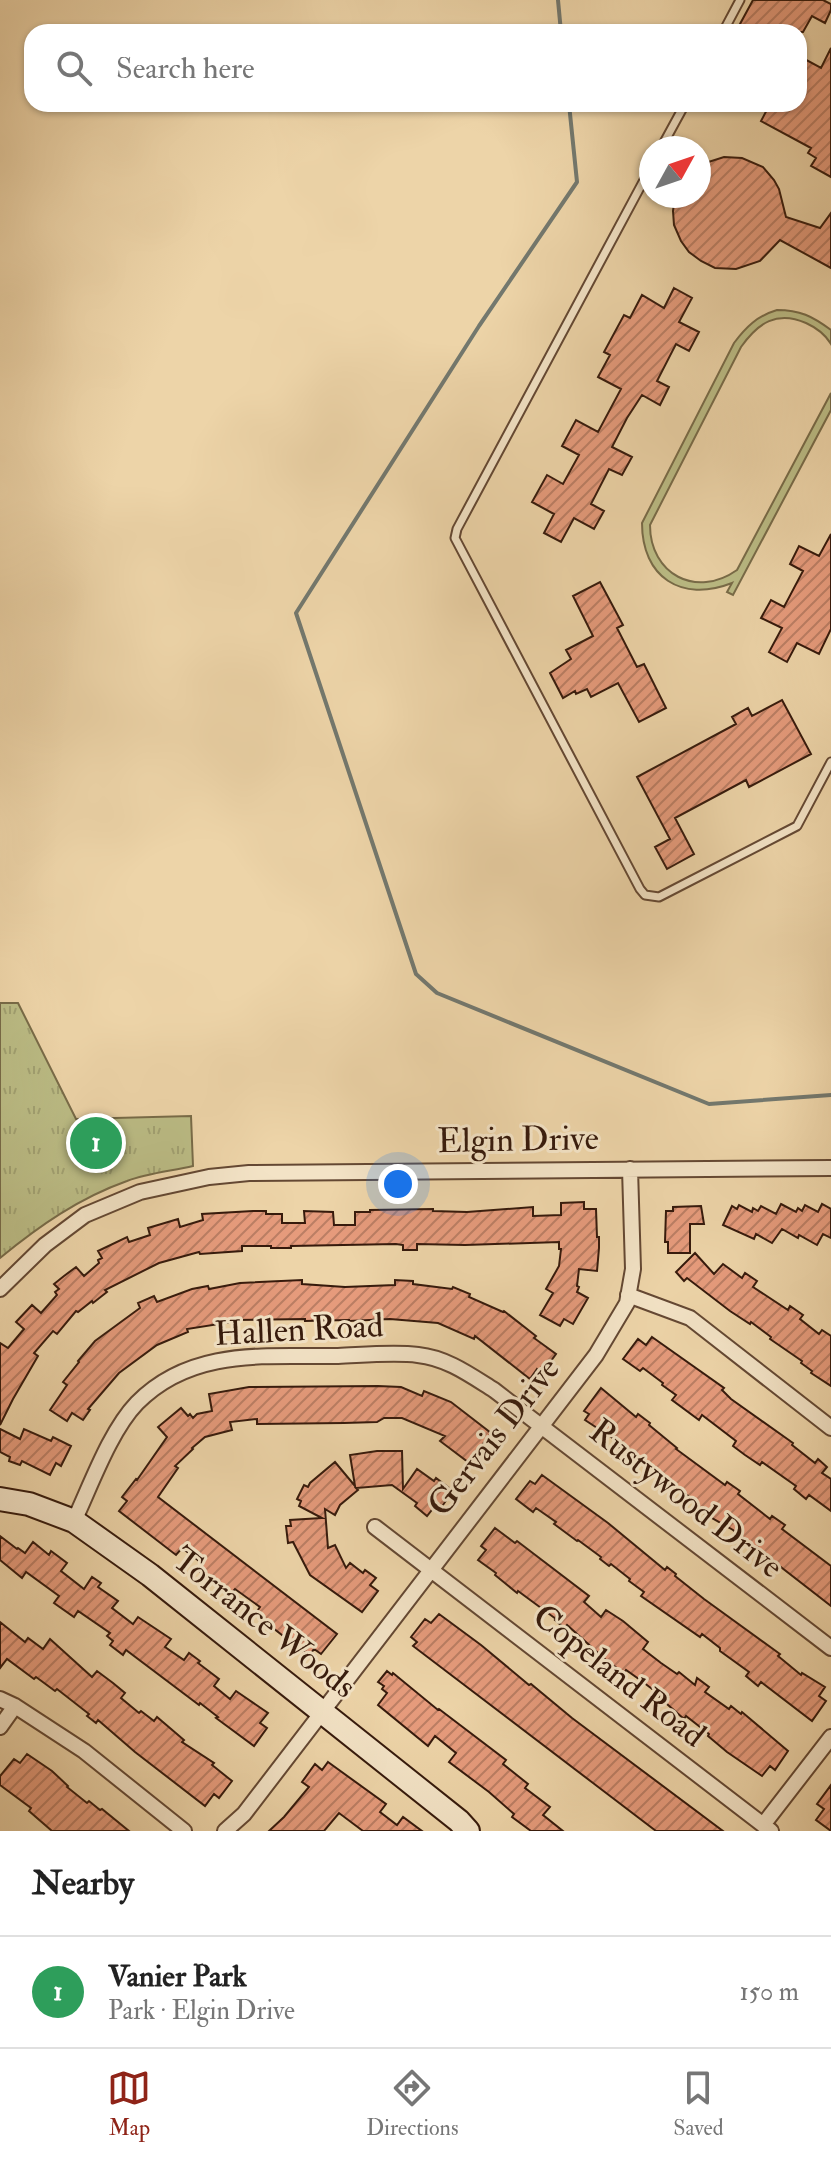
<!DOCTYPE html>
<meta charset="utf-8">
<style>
:root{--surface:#fff;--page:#f6f6f6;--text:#222;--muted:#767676;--line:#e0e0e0;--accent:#8f2418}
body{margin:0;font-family:"IM FELL Double Pica",serif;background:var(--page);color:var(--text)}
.compass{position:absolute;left:639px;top:136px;width:72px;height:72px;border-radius:50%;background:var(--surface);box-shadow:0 2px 6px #0004;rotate:50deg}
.you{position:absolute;left:398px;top:1184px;width:28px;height:28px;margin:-20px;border:6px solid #fff;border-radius:50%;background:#1a73e8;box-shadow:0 0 0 12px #1a73e833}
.badge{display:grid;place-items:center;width:52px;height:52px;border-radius:50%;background:var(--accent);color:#fff;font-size:26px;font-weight:700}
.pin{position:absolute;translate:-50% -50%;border:4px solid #fff;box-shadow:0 2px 8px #0006}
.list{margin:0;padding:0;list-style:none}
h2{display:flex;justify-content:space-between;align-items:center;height:104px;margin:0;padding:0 32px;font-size:34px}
h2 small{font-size:26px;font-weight:400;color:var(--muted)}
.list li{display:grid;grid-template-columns:52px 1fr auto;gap:24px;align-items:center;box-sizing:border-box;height:112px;padding:0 32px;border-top:2px solid var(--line)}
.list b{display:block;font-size:30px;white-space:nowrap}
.list p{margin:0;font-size:26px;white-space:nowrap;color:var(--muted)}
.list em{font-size:26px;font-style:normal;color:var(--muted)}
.icon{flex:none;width:44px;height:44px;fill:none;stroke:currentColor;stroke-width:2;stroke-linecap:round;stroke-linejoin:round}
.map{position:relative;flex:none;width:831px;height:1831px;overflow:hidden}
.search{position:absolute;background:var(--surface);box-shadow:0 2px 6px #0004;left:24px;right:24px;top:24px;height:88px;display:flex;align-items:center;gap:20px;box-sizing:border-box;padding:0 28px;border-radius:24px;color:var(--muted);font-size:30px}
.sheet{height:216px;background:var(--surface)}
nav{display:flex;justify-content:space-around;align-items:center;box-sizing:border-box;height:112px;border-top:2px solid var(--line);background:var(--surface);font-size:22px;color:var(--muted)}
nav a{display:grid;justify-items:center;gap:4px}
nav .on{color:var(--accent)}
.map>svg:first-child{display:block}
.park{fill:url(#park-tufts);stroke:#786b48;stroke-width:2}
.pitch{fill:#bbbc85;stroke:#786b48;stroke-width:2}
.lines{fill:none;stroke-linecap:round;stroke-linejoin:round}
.stream{stroke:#73786e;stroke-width:4}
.building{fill:url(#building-hatch);stroke:#361a0c;stroke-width:2}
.lane-casing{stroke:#644833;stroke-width:11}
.street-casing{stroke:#644833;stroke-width:18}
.secondary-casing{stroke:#361a0c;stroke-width:26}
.lane{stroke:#f3e3c6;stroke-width:7}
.street{stroke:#f3e3c6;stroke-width:14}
.secondary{stroke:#f3e3c6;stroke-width:22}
.labels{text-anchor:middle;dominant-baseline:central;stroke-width:6;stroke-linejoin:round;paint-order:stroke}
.street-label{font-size:34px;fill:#361a0c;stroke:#f3e3c6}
</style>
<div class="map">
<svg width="831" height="1831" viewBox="0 0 831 1831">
<defs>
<pattern id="park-tufts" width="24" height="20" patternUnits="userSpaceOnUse" patternTransform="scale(2)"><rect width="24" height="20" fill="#bbbc85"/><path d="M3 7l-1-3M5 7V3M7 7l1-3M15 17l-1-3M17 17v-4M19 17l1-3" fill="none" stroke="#a1a172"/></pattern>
<pattern id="building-hatch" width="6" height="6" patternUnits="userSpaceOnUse" patternTransform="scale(2)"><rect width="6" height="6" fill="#e69b7c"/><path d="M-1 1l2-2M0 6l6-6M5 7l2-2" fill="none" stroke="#bb7e64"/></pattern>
</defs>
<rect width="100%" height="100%" fill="#edd4a8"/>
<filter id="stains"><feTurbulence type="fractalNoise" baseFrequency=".0025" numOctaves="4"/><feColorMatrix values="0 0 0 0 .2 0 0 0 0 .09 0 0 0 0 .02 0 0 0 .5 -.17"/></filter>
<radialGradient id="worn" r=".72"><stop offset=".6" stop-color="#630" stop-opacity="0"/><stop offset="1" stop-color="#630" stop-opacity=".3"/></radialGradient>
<!-- park -->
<path class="park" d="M0,1003H18L76,1119L191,1116L193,1166C172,1171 148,1173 127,1181C79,1198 39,1226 0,1258Z"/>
<!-- pitch -->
<path class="pitch" d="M777,310C800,310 812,316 831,330V344C825,334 817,328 806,323C777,310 758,323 741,347L650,525C650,574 696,599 737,570L831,393V410L733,595L727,592L732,583C681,603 642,577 642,523L734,343C746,327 757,316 777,310Z"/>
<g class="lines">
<!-- stream -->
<path class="stream" d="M558,0L561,32
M569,104L577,182L479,326L296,613L416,974L437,993L709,1104L831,1095"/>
</g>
<!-- building -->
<path class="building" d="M753,0H823L831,4V10L825,23L812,16L803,32H743L746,28L740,24Z
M831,48V177L811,166L816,158L808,153L811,148L761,121L770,104H799V56L821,68Z
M724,157L742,158L763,167L774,180L779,189L786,217L820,228L831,213V268L780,240L760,261L736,269L715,268L701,261L689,252L681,241L674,225L673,211L675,196H699V165Z
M674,288L692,298L679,322L699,332L689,351L676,344L657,381L669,387L660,405L642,395L627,418L612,447L632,457L622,475L609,469L591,504L604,511L594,529L574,518L561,542L544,533L554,514L532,502L547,475L563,484L579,455L562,446L576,420L598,432L621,389L598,377L610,355L604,352L624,315L630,318L642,295L664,308Z
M831,534V629L819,654L797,643L787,662L769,652L782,628L761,618L771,600L784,607L803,571L790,564L799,546L819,556Z
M600,582L623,625L617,628L637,667L644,664L666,708L639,722L618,683L591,697L587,689L576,694L575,691L563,698L550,673L571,659L566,650L593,636L573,596Z
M782,700L811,754L749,787L746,780L675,818L694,854L667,869L655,847L670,839L637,777L736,724L732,717L748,708L752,716Z
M584,1202V1209H596L597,1237H599V1248L597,1271L579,1269L577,1286L579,1287L577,1292L588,1298L573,1324L564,1319L560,1326L540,1315L553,1293L546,1289L559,1266L561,1249H559V1242L465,1245L417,1244V1250H403V1245L396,1244L291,1246V1248H271V1246H242V1251L200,1254L199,1252L159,1263L105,1290L107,1292L93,1303L92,1301L78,1312L76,1311L57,1334L53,1331L34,1353L38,1356L13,1399L0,1425V1343L8,1348L24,1329L16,1322L32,1305L41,1313L57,1295L55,1292L59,1289L54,1284L64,1276L76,1267L84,1276L99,1263L98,1260L102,1258L98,1251L127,1237L129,1242L150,1235L148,1228L178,1219L180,1227L203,1220L202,1214L253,1211H266V1214H282V1223H305L304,1211L333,1212L334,1225H355V1212H370V1210L433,1209V1211L467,1212L533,1207V1216L561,1215V1203Z
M781,1204L796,1212L798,1208L802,1211L805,1205L818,1212L822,1204L831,1209V1238L823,1234L817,1245L799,1235L798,1238L782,1229L772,1243L756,1234L754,1239L723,1225L732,1206L737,1209L739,1205L752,1212L753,1208L758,1211L761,1206L776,1214Z
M701,1206L704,1224H690V1253H668V1242H665L666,1211H673V1207Z
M695,1253L714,1274L723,1264L742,1278L745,1273L757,1281L753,1287L788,1310L790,1306L803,1315L800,1319L819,1334L822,1330L831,1336V1386L811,1373L812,1371L801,1363L802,1361L770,1339L771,1337L751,1322L750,1324L730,1311L687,1278L684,1281L676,1272Z
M302,1280V1284L345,1287L395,1285V1280L413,1281V1284L452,1289L453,1287L470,1294L469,1297L503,1312L504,1311L536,1336L534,1338L556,1354L542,1373L537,1369L530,1379L475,1336L474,1339L438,1323L390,1319L349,1321V1320L305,1321V1319L232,1320V1322L187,1329L188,1332L157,1345L119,1373L88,1409L90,1410L83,1420L72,1413L67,1421L50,1410L67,1385L63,1382L79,1362L78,1361L95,1341L140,1308L138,1303L154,1296L157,1302L192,1289L208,1286L209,1289L240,1283Z
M652,1337L724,1388L722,1390L731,1399L793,1443L792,1445L815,1463L818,1459L827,1467L822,1473L831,1479V1511L809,1495L806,1499L794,1489L796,1486L762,1462L760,1465L745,1455L733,1446L736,1441L702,1415L699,1420L672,1400L676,1395L662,1385L663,1383L643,1368L640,1371L623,1359L638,1339L646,1345Z
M378,1386L401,1387L422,1396L424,1391L451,1402L491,1433L480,1448L484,1450L472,1465L440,1441L445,1436L402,1418H384L377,1422L344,1423L257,1424V1419L230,1422L232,1430L205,1437L192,1448L193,1449L175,1466L178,1468L158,1497L337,1634L321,1654L314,1649L309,1656L255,1614L260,1607L235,1589L230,1595L198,1570L203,1564L182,1548L176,1555L119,1511L127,1501L122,1497L136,1479L137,1480L167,1437L158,1427L181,1408L188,1416L190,1414L193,1418L197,1414L212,1411L209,1394L249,1387Z
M601,1388L636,1417L638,1414L650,1423L649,1425L677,1448L676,1449L725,1485L727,1482L740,1491L738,1494L770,1519L772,1516L785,1525L782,1529L831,1566V1606L764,1554L762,1557L751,1549L753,1547L733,1530L705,1514L706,1512L694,1503L695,1501L626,1450L625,1451L615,1445L617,1441L585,1420L589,1414L584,1411Z
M0,1429L20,1439L24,1429L51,1441L53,1437L71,1446L61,1466L56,1463L50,1475L22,1461L20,1465L9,1461L10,1457L0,1452Z
M377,1451H402L403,1489L417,1469L434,1481L436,1478L453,1491L440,1509L435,1506L427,1516L415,1506L417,1503L392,1485L356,1488L358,1490L340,1505L335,1515L325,1509L328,1548L335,1545L346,1568L350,1563L363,1573L365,1570L376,1578L370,1585L378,1591L362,1612L310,1575L293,1542L288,1543L286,1526H291L290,1520L322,1518L299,1506L301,1501L297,1499L304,1485L308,1487L310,1483L335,1462L355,1486L350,1455Z
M542,1475L608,1523L665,1570L667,1567L676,1574L675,1576L704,1599L780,1654L778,1656L801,1675L802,1673L825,1687L819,1696L826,1701L812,1721L761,1682L758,1686L746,1676L749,1672L720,1651V1648L702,1634L700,1637L641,1596L644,1592L629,1581L630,1579L611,1564L609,1566L600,1559L601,1557L578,1540L577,1541L554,1524L556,1522L536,1508L533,1512L516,1499L530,1481L535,1484Z
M495,1528L515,1543L517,1541L589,1596L584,1602L601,1617L606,1610L623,1621L648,1642L643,1649L661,1663L677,1674L679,1672L695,1685L697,1678L709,1687L705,1692L729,1709L731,1706L741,1714L742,1712L788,1751L775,1770L770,1766L762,1776L727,1752L708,1736L709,1734L686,1716L684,1719L659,1697L660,1695L643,1682L626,1670L624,1673L607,1661L567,1625L564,1628L555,1620L556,1619L518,1591L517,1593L495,1575L496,1573L478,1560L486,1550L481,1546Z
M0,1536L17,1549L18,1548L25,1553L33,1542L49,1555L51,1551L67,1563L61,1571L84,1589L92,1577L101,1583L98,1587L118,1601L112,1608L133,1624L138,1617L171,1639L165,1647L184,1660L189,1653L200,1661L198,1663L219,1679L214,1686L230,1699L236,1691L268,1713L260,1723L267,1728L254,1746L216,1718L218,1717L200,1703L199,1705L126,1650L123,1655L110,1645L113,1641L107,1636L110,1633L78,1611L74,1617L54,1603L59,1596L26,1572L22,1578L0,1560Z
M439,1614L481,1645L529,1685L531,1684L572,1718L723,1831H656L593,1783L413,1646L417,1642L411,1637L425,1619L431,1623Z
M0,1622L25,1642L28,1638L43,1649L50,1639L92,1677L97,1671L113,1683L125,1693L121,1698L139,1713L141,1711L154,1721L157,1717L184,1740L182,1742L214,1763L212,1765L232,1781L219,1798L214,1794L205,1806L135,1752L98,1720L96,1723L87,1716L89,1714L57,1689L55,1691L36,1677L34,1679L7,1659L0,1668Z
M387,1671L392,1675L393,1673L438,1710L439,1709L506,1760L503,1764L528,1784L525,1788L550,1807L543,1815L563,1831H531L512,1817L514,1814L489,1792L449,1762L456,1753L435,1736L428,1746L378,1705L387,1693L382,1689L384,1686L378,1682Z
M27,1754L52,1771L68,1786L67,1787L87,1803L89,1801L100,1810L102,1809L129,1831H52L29,1811L31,1808L0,1785V1776L14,1759L20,1763Z
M328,1762L386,1804L380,1812L397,1825L403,1817L422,1831H363L339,1813L324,1831H269L284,1817L309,1787L302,1782L315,1764L322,1770Z
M831,1785V1831L816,1820L824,1809L817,1804Z"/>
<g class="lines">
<!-- lane casing -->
<g class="lane-casing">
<path id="lane" d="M723,32L740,0
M661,148L685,104
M651,167L457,529L455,538L640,889L645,895L659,897L797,826L831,762"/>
</g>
<!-- street casing -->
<g class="street-casing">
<path id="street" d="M0,1289L45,1245L85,1215L140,1192L209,1177L249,1173L831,1168
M628,1295L690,1318L831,1428
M74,1521C91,1485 110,1431 137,1403C192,1347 267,1357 338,1356C363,1355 394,1352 418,1355C447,1358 470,1375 494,1390L831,1648
M375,1527L771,1831
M0,1699L15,1706L84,1751L184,1831
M0,1727L15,1706
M763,1825L831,1737
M225,1831L244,1814L596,1355L627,1303L633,1269L630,1169"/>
</g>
<!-- secondary casing -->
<g class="secondary-casing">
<path id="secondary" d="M0,1499L29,1504L74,1521L150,1575L459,1821L468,1831"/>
</g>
<!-- lane -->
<use href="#lane" class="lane"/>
<!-- street -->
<use href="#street" class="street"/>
<!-- secondary -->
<use href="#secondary" class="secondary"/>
</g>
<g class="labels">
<!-- street labels -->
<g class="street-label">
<text transform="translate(518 1140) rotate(-1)">Elgin Drive</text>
<text transform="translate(299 1330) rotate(-3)">Hallen Road</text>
<text transform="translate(494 1437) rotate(-52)">Gervais Drive</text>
<text transform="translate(686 1499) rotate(38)">Rustywood Drive</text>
<text transform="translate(264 1623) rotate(38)">Torrance Woods</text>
<text transform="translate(619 1676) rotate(38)">Copeland Road</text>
</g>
</g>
<rect width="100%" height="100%" filter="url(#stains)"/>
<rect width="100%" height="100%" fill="url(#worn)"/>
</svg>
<svg class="compass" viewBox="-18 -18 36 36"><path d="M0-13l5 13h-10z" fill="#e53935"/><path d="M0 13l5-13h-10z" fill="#767676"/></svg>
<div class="you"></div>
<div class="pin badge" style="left:96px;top:1143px;background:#2e9e5b">1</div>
<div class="search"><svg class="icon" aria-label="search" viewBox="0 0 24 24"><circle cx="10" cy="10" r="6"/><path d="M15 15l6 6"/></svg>Search here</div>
</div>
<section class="sheet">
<h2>Nearby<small></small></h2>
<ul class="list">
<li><span class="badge" style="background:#2e9e5b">1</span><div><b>Vanier Park</b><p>Park · Elgin Drive</p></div><em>150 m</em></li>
</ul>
</section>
<nav>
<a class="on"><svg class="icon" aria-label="map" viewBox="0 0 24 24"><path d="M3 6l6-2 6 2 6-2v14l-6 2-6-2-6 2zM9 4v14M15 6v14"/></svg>Map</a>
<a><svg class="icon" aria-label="directions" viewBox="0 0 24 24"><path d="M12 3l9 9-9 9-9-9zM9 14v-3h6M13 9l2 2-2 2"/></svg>Directions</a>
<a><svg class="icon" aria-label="saved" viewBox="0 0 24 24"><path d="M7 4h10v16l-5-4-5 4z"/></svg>Saved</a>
</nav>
